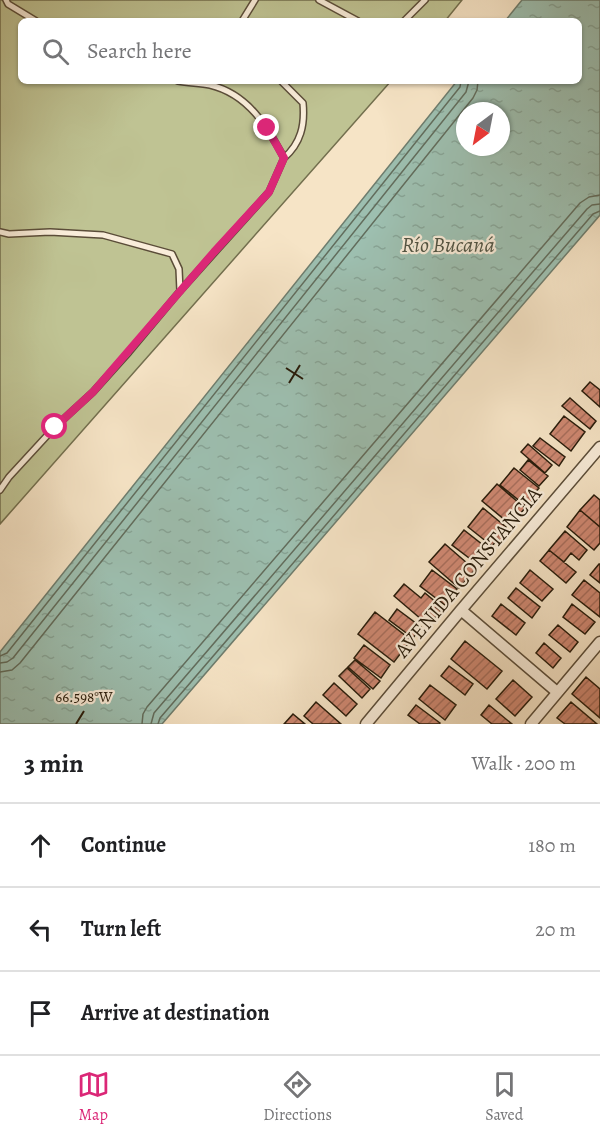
<!DOCTYPE html>
<meta charset="utf-8">
<style>
:root{--surface:#fff;--page:#f6f6f6;--text:#202124;--muted:#757577;--line:#e0e0e0;--accent:#db2777}
body{margin:0;font-family:Alegreya,serif;background:var(--page);color:var(--text)}
.compass{position:absolute;left:456px;top:102px;width:54px;height:54px;border-radius:50%;background:var(--surface);box-shadow:0 2px 4px #0004;rotate:212deg}
.stop{position:absolute;width:18px;height:18px;margin:-14px;border:4px solid #db2777;border-radius:50%;background:#fff}
.stop.end{background:#db2777;border-color:#fff;box-shadow:0 2px 6px #0008}
.list{margin:0;padding:0;list-style:none}
h2{display:flex;justify-content:space-between;align-items:center;height:78px;margin:0;padding:0 24px;font-size:26px}
h2 small{font-size:20px;font-weight:400;color:var(--muted)}
.list li{display:grid;grid-template-columns:39px 1fr auto;gap:18px;align-items:center;box-sizing:border-box;height:84px;padding:0 24px;border-top:2px solid var(--line)}
.list b{display:block;font-size:22px;white-space:nowrap}
.list em{font-size:20px;font-style:normal;color:var(--muted)}
.icon{flex:none;width:33px;height:33px;fill:none;stroke:currentColor;stroke-width:2;stroke-linecap:round;stroke-linejoin:round}
.map{position:relative;flex:none;width:600px;height:724px;overflow:hidden}
.search{position:absolute;background:var(--surface);box-shadow:0 2px 4px #0004;left:18px;right:18px;top:18px;height:66px;display:flex;align-items:center;gap:15px;box-sizing:border-box;padding:0 21px;border-radius:9px;color:var(--muted);font-size:22px}
.sheet{height:330px;background:var(--surface)}
nav{display:flex;justify-content:space-around;align-items:center;box-sizing:border-box;height:84px;border-top:2px solid var(--line);background:var(--surface);font-size:16px;color:var(--muted)}
nav a{display:grid;justify-items:center;gap:3px}
nav .on{color:var(--accent)}
.map>svg:first-child{display:block}
.green{fill:#bfc393;stroke:#736f4e;stroke-width:1.5}
.water{fill:url(#water-ripples);stroke:#6e7d6e;stroke-width:1.5;fill-rule:evenodd}
.lines{fill:none;stroke-linecap:round;stroke-linejoin:round}
.shore{stroke:#626d5d;stroke-width:1.5}
.building{fill:url(#building-hatch);stroke:#271b0a;stroke-width:1.5}
.lane-casing{stroke:#5b4d39;stroke-width:8}
.street-casing{stroke:#5b4d39;stroke-width:13}
.lane{stroke:#f9edda;stroke-width:5}
.street{stroke:#f9edda;stroke-width:10}
.route{stroke:#db2777;stroke-width:8}
.ticks{fill:none;stroke:#271b0a;stroke-width:2}
.labels{text-anchor:middle;dominant-baseline:central;stroke-width:4.5;stroke-linejoin:round;paint-order:stroke}
.street-label{font-size:21px;fill:#271b0a;stroke:#f9edda}
.water-label{font-size:22px;font-style:italic;fill:#505444;stroke:#f9edda}
.ticks-label{font-size:15px;text-anchor:middle;fill:#271b0a;stroke:#f9edda;stroke-width:4.5;stroke-linejoin:round;paint-order:stroke}
</style>
<div class="map">
<svg width="600" height="724" viewBox="0 0 600 724">
<defs>
<pattern id="water-ripples" width="26" height="14" patternUnits="userSpaceOnUse" patternTransform="scale(1.5)"><rect width="26" height="14" fill="#9dbfb0"/><path d="M2 4q2-2 4 0t4 0M15 11q2-2 4 0t4 0" fill="none" stroke="#87a496"/></pattern>
<pattern id="building-hatch" width="6" height="6" patternUnits="userSpaceOnUse" patternTransform="scale(1.5)"><rect width="6" height="6" fill="#cf8872"/><path d="M-1 1l2-2M0 6l6-6M5 7l2-2" fill="none" stroke="#a86e5c"/></pattern>
</defs>
<rect width="100%" height="100%" fill="#f6e4c6"/>
<filter id="stains"><feTurbulence type="fractalNoise" baseFrequency=".00333" numOctaves="4"/><feColorMatrix values="0 0 0 0 .2 0 0 0 0 .09 0 0 0 0 .02 0 0 0 .5 -.17"/></filter>
<radialGradient id="worn" r=".72"><stop offset=".6" stop-color="#630" stop-opacity="0"/><stop offset="1" stop-color="#630" stop-opacity=".3"/></radialGradient>
<!-- green -->
<path class="green" d="M0,0H462L445,21H21V81H391L0,524Z"/>
<!-- water -->
<path class="water" d="M522,0H600V215L162,724H0V652L457,81H579V21H505ZM465,111H501V147H465Z"/>
<g class="lines">
<!-- shore -->
<path class="shore" d="M0,656L7,653L460,87L461,81
M0,663L7,662L13,658L466,92L469,81
M0,672L12,670L20,663L473,98L477,90L478,81
M142,724L143,714L147,707L580,203L589,197L600,195
M151,724L154,713L587,209L592,205L600,204
M158,724L160,718L593,214L600,211"/>
</g>
<!-- building -->
<path class="building" d="M590,382L600,390V407L582,391Z
M570,398L596,421L590,429L562,406Z
M564,416L585,432L571,451L550,434Z
M540,438L565,457L559,466L533,446Z
M528,444L552,465L545,473L521,452Z
M528,460L548,476L539,486L520,470Z
M514,468L539,488L534,494L536,496L527,507L500,485Z
M497,484L525,508L511,525L482,501Z
M594,495L600,500V527L580,510Z
M483,508L506,527L502,532L506,535L501,542L498,539L492,546L468,527Z
M580,510L600,527V543L594,550L567,527Z
M464,530L488,549L477,564L452,545Z
M565,531L587,550L579,560L571,553L564,562L549,550Z
M445,544L475,570L459,588L429,562Z
M549,550L576,572L566,583L540,561Z
M599,564H600V583L590,575Z
M432,570L457,589L445,605L420,586Z
M530,570L553,589L542,601L520,583Z
M584,580L600,593V617L572,595Z
M404,584L421,598L425,593L438,604L436,607L441,611L428,625L394,596Z
M516,588L540,607L532,618L508,598Z
M501,604L525,623L516,635L492,616Z
M572,604L595,622L585,634L563,617Z
M397,609L421,627L413,638L389,620Z
M375,612L411,640L394,662L358,634Z
M558,625L578,642L570,652L549,635Z
M465,641L502,671L487,689L451,659Z
M544,643L561,658L553,668L536,653Z
M364,645L390,665L381,678L354,658Z
M355,660L380,681L373,689L348,667Z
M449,666L473,684L465,695L441,676Z
M347,668L370,689L362,698L339,676Z
M586,677L600,689V718L572,694Z
M513,680L532,697L515,716L496,699Z
M334,683L357,704L346,716L323,695Z
M430,685L456,705L445,720L419,699Z
M316,702L341,724H313L304,716Z
M571,702L597,724H565L557,718Z
M416,705L440,723L439,724H420L408,715Z
M489,705L512,724H492L481,715Z
M293,714L305,724H284Z"/>
<g class="lines">
<!-- lane casing -->
<g class="lane-casing">
<path id="lane" d="M6,0L8,4L36,21
M319,0L358,21
M242,21L255,0
M404,21L425,0
M178,81C189,83 200,83 210,85C248,94 267,126 284,158C301,143 305,125 303,103L281,81
M0,232L9,234L50,232L103,235L172,254L179,269L180,291
M0,490L9,477L55,427L93,392L129,352L180,291L269,192L284,158"/>
</g>
<!-- street casing -->
<g class="street-casing">
<path id="street" d="M461,610L557,692
M366,724L461,610L600,447
M531,724L600,642"/>
</g>
<!-- lane -->
<use href="#lane" class="lane"/>
<!-- street -->
<use href="#street" class="street"/>
</g>
<g class="lines">
<!-- route -->
<path class="route" d="M55,427L93,392L214,252L269,192L284,158L267,128"/>
</g>
<!-- ticks -->
<path class="ticks" d="M286,368L303,379M289,383L300,365M76,724L84,711"/>
<g class="labels">
<!-- street labels -->
<g class="street-label">
<text transform="translate(468 572) rotate(-50)">AVENIDA CONSTANCIA</text>
</g>
<!-- water labels -->
<g class="water-label">
<text x="448" y="245">Río Bucaná</text>
</g>
</g>
<g class="ticks-label">
<text x="84" y="702">66.598°W</text>
</g>
<rect width="100%" height="100%" filter="url(#stains)"/>
<rect width="100%" height="100%" fill="url(#worn)"/>
</svg>
<svg class="compass" viewBox="-18 -18 36 36"><path d="M0-13l5 13h-10z" fill="#e53935"/><path d="M0 13l5-13h-10z" fill="#757577"/></svg>
<div class="stop" style="left:55px;top:427px"></div>
<div class="stop end" style="left:267px;top:128px"></div>
<div class="search"><svg class="icon" aria-label="search" viewBox="0 0 24 24"><circle cx="10" cy="10" r="6"/><path d="M15 15l6 6"/></svg>Search here</div>
</div>
<section class="sheet">
<h2>3 min<small>Walk · 200 m</small></h2>
<ul class="list">
<li><svg class="icon" aria-label="ahead" viewBox="0 0 24 24"><path d="M12 20V5M6 11l6-6 6 6"/></svg><div><b>Continue</b></div><em>180 m</em></li>
<li><svg class="icon" aria-label="left" viewBox="0 0 24 24"><path d="M17 20v-9H6M10 6l-5 5 5 5"/></svg><div><b>Turn left</b></div><em>20 m</em></li>
<li><svg class="icon" aria-label="arrive" viewBox="0 0 24 24"><path d="M6 21V4h12l-3 4 3 4H6"/></svg><div><b>Arrive at destination</b></div></li>
</ul>
</section>
<nav>
<a class="on"><svg class="icon" aria-label="map" viewBox="0 0 24 24"><path d="M3 6l6-2 6 2 6-2v14l-6 2-6-2-6 2zM9 4v14M15 6v14"/></svg>Map</a>
<a><svg class="icon" aria-label="directions" viewBox="0 0 24 24"><path d="M12 3l9 9-9 9-9-9zM9 14v-3h6M13 9l2 2-2 2"/></svg>Directions</a>
<a><svg class="icon" aria-label="saved" viewBox="0 0 24 24"><path d="M7 4h10v16l-5-4-5 4z"/></svg>Saved</a>
</nav>
